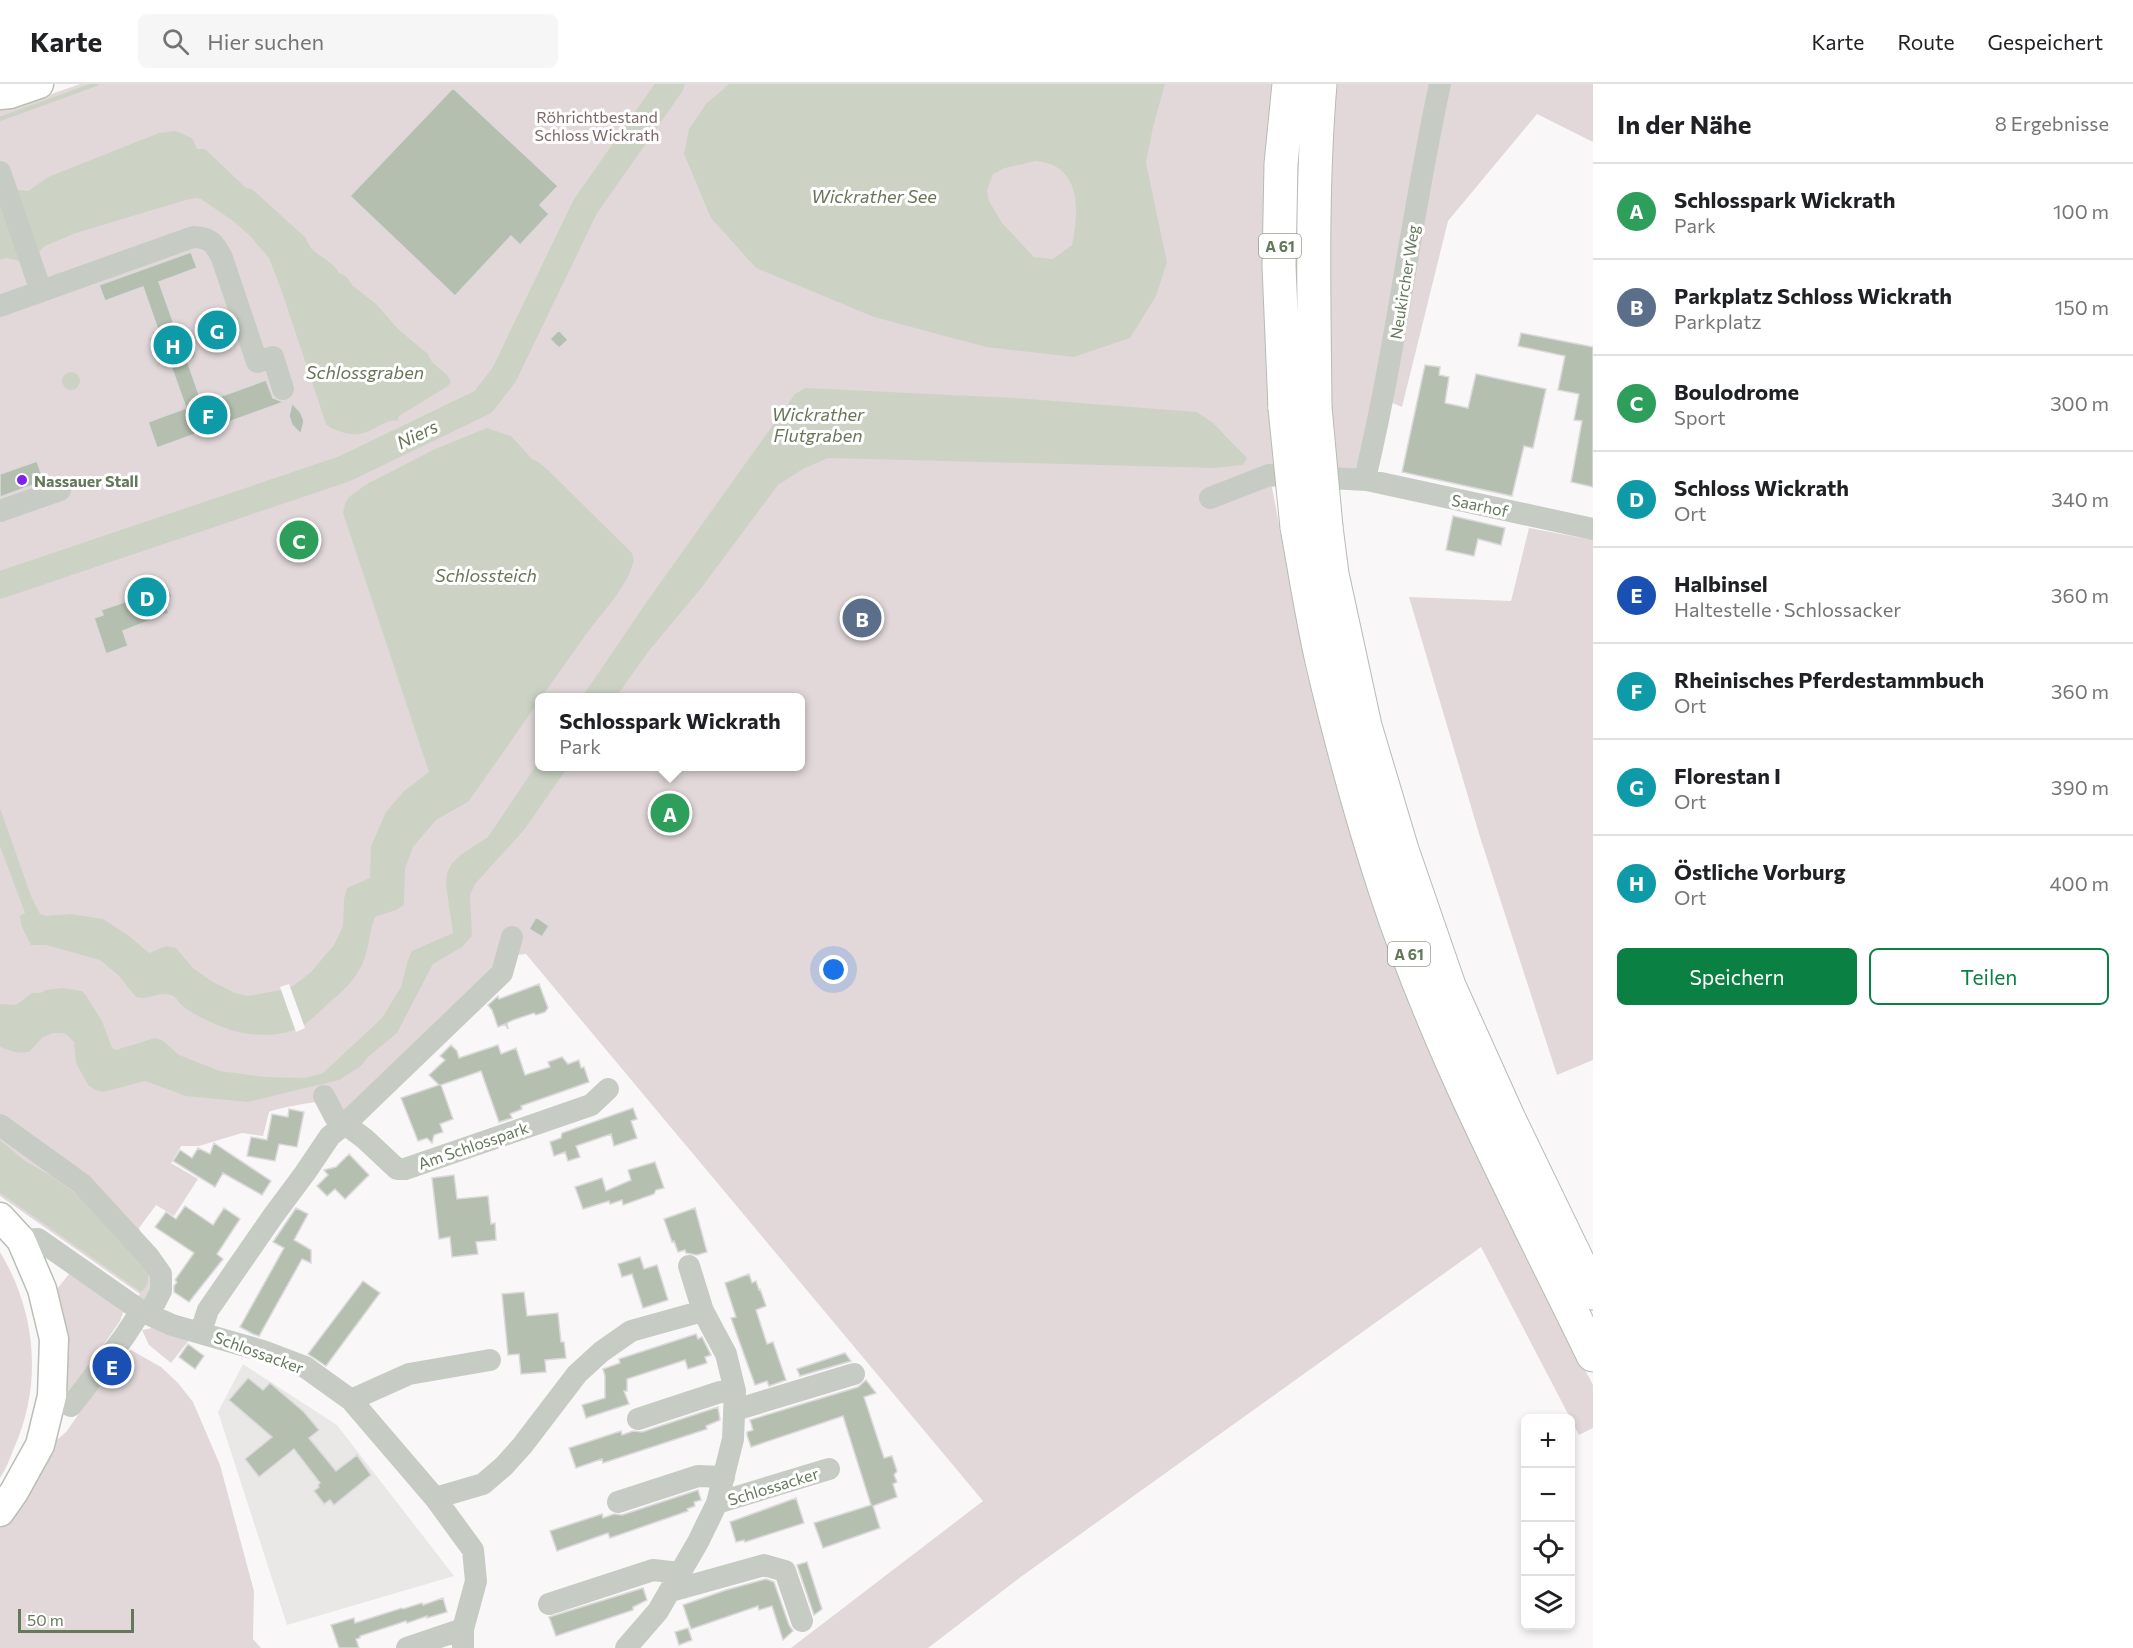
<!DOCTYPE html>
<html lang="de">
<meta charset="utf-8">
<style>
:root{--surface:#fff;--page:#f6f6f6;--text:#202124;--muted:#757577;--line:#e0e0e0;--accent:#0b8043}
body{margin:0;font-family:Commissioner,sans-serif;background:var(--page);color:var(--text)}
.controls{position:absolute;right:18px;bottom:18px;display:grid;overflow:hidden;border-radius:9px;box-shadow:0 3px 9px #0003}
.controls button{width:54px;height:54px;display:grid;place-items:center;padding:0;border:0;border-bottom:2px solid var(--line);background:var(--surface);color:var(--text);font:30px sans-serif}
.scale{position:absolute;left:18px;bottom:15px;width:116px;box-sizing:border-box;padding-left:6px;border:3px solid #64795a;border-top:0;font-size:16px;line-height:21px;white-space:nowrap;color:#64795a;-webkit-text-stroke:4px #fff;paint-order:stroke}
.you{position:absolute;left:834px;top:886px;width:21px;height:21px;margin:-15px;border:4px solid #fff;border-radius:50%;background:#1a73e8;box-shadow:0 0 0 9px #1a73e833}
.badge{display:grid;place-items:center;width:39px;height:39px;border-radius:50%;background:var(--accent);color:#fff;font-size:20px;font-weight:700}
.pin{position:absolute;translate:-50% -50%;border:3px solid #fff;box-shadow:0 2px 6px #0006}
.popup{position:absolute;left:535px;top:609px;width:270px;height:78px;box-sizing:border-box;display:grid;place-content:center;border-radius:9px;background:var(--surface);filter:drop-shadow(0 2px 4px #0005);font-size:20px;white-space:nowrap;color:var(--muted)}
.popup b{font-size:22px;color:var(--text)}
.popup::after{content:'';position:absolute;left:50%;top:100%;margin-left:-12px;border:12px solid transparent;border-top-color:var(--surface)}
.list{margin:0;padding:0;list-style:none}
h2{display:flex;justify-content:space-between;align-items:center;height:78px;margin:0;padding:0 24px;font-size:26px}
h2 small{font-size:20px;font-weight:400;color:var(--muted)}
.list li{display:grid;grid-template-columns:39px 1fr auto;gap:18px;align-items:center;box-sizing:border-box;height:96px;padding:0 24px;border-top:2px solid var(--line)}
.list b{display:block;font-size:22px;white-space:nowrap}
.list p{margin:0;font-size:20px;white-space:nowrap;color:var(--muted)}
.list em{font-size:20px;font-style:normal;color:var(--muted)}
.actions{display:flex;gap:12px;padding:18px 24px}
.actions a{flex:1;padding:14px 0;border:2px solid var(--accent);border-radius:9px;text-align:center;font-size:21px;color:var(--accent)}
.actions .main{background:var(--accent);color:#fff}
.icon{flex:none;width:33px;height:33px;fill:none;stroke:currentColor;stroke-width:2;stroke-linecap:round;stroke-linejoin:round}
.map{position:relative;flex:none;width:1593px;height:1564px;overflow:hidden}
header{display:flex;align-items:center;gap:36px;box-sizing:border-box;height:84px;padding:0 30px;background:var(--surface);border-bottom:2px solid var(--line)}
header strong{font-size:28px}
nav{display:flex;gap:33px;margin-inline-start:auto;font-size:21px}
.search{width:420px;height:54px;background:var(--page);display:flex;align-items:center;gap:15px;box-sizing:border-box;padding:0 21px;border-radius:9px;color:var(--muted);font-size:22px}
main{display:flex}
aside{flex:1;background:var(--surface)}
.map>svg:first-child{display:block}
.built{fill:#e9e8e7}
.green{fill:#e2d8da;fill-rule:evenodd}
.water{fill:#ccd3c5;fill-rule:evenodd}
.pier{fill:#faf7f9}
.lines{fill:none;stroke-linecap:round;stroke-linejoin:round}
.stream{stroke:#ccd3c5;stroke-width:4.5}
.river{stroke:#ccd3c5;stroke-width:27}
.building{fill:#b5bfb0;stroke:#dcd9db;stroke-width:1.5}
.major-casing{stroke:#b8bfb4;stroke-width:31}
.highway-casing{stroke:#b5bcb2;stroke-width:35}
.minor{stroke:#c6ccc3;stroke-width:22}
.major{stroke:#fff;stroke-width:28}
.highway{stroke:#fff;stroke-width:33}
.highway-bridge-casing{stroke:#b5bcb2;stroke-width:35;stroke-linecap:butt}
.highway-bridge{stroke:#fff;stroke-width:33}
.poi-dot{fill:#7d21f0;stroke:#fff;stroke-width:2}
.labels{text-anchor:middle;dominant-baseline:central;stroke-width:6;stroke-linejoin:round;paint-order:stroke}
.shield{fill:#fff;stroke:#92a18c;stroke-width:1.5}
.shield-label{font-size:15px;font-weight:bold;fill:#64795a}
.park-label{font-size:16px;fill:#816666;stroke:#fff}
.street-label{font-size:16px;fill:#64795a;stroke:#fff}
.poi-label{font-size:16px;font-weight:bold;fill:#64795a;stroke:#fff;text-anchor:start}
.water-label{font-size:18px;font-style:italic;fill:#687658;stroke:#fff}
</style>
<header>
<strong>Karte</strong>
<div class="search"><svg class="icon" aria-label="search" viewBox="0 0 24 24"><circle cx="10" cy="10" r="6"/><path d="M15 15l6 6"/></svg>Hier suchen</div>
<nav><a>Karte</a><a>Route</a><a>Gespeichert</a></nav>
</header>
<main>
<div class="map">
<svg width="1593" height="1564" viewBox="0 0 1593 1564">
<rect width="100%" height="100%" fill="#faf7f9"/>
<!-- built -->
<path class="built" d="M243,1280L337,1341L454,1492L287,1541L218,1328Z"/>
<!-- green -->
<path class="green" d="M80,0H1593V58L1537,30L1448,137L1402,323L1384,315L1367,386L1272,403L1306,586L1336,701L1371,815L1414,928L1468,1051L1517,1155L1593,1301V1344L1579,1351L1481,1163L1022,1492L928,1564H791L983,1417L526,870L507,872L351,1029C341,1025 330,1020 319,1018C315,1017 274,1025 269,1028L263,1052L242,1049L199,1062H181L171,1079L198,1095L174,1132L156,1121L139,1144L158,1190L149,1222L135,1215L140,1210L0,1112V25L46,12ZM540,614H801V682H540Z
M1529,444L1593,456V976L1557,991L1480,753L1409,513L1511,517Z
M0,1168C36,1227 43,1300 14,1364C10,1374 6,1385 0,1394Z
M69,1190L124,1226L120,1237L72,1306L64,1312L63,1238L57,1205Z
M152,1244L189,1256L171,1279L149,1261L142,1246Z
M131,1266L161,1283L178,1299L193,1318L220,1381L254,1507L253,1555L261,1564H0V1444L32,1397L52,1360L66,1348L122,1269Z"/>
<!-- water -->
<path class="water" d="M729,0H1165L1153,43L1146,79L1167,178L1156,212L1130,254L1074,273L986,263L874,233L756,184L711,134L684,70L689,45L706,20ZM1036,77C1082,81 1079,127 1072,161L1053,175L1034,173L1002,139L989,117L987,106L993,90L1005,84Z
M176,47L192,54L197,65H205L246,104L252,105L306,154C307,157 309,161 311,164C319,173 333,177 339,189L346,192L352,201L376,220L399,246L428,270L432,278L448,292L451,298L448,302L399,332L398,337C381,333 369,359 339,347C333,345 330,344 326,340L281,205L269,174L250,152L233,137L201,115L195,114L186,116L76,149L45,162L36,171L19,177L6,174L0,176V108L12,105L28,107L48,93L159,49Z
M62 297a9 9 0 1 1 18 0a9 9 0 1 1-18 0Z
M805,304L1015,314L1197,328L1213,339L1247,374L1243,381L1214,384L828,374L803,385L778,401L702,503L648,568L616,613H582L648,516L795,310Z
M487,344L511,352L533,376L537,377L549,387L632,469L634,476C627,504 604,526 587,549C549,602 514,653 476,707L468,718L436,736L413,763L405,785L404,821L396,826L375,833C369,848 369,866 362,881C354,897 342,908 329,919C321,926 314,934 305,940C284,955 248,953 225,944C211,939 196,932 184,923C179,920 178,914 171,911C159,907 148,917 136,913L118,891L100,876L46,861H31L21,841L20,832L25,829L0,762V724L31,812L40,830L46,832L71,830L103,835L129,852L149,869L166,862L176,864L193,884L211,897L235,909L248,912L281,906L293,902L311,888L334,861L343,842L344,815L347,804L370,794L371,762L386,728L404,707L429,688L343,429L345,419L349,413L367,400L435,365Z
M539,677L540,682L568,683L524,746L475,800L470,811L472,852L462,863L433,880L397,949L369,972L361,982L339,996L248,1018L186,1012L145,997L103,1008L95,1006L88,1001L76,979L74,958L67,951L62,949H53L43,953L29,968L18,969L0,963V920L16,921L32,909H40L46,906L62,904L82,907L85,910L102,937L112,964L116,966L155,954L162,956L179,971L220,987L265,993L305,994L323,989L382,934L401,903L408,876L412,867L453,849L446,801L447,789L452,779L462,770L488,753Z
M0,1056L25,1077L50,1091L83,1115L147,1186C149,1195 149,1202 141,1208L0,1109Z"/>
<!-- pier -->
<path class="pier" d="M289,900L305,944L296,948L280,903Z"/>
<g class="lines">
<!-- stream -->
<path class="stream" d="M0,35L96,0"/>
<!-- river -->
<path class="river" d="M0,501L344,385L483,318L504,291L585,123L671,0"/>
</g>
<!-- building -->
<path class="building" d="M453,4L558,102L540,121L549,130L520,161L511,152L455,212L350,112Z
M191,168L197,184L159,198L174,240L180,238L182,242L186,241L196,269L194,274L187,276L202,319L266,296L273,314L284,318L157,364L148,338L186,324L171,282L165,284L163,279L159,281L149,254H154L152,248L158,246L143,203L105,217L99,201Z
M559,246L568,256L559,264L550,255Z
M1521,249L1593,263V403L1571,398L1582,337L1574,336L1579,310L1558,306L1565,272L1518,262Z
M1425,281L1440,283L1439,291L1449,293L1445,319L1468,324L1476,290L1546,305L1533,364L1524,362L1512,412L1402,388Z
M292,319L301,329L304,337L301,350L292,341L289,332Z
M37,377L44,397L0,413V390Z
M1453,432L1505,444L1501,461L1478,455L1474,472L1446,466Z
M156,492L159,503L167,500L172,513L164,516L169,529L123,547L128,562L106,570L94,534L103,531L101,526L133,515L128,502Z
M536,833L549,842L542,853L529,845Z
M539,900L548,924L545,928L536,931L534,929L513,936L507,939L508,945L505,940L498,943L492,926L488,921L498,912L499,915Z
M451,961L457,967L459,974L498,961L501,970L516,964L525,991L550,983L548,978L562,973L568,980L579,976L581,984L584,983L589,998L521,1022L522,1025L510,1030L512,1034L499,1038L481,987L441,1001L453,1035L440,1040L443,1048L434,1051L432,1059L427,1054L418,1057L401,1014L439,1001L429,991L445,976L440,972Z
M633,1024L637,1035L631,1037L637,1054L614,1062L611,1050L576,1062L580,1073L568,1077L565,1068L554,1072L550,1058L561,1054L562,1049Z
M289,1025L304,1028L297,1063L279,1060L275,1077L247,1072L251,1053L267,1056L272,1030L288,1033Z
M214,1059L271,1097L262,1111L223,1089L215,1103L173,1077L180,1066L192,1074L198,1064L210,1070Z
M349,1070L369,1091L345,1115L335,1105L327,1112L317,1102L328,1091L324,1086L336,1083Z
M655,1078L664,1104L656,1106L654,1110L623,1121L622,1116L610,1120L609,1117L583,1125L575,1103L602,1094L606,1107L631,1096L628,1086Z
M454,1091L457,1115L488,1112L491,1140L495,1139L496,1156L476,1158L478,1170L452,1173L450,1153L439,1155L432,1094Z
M185,1122L213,1141L224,1124L240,1135L217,1170L223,1175L189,1218L174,1208V1202L177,1198L175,1196L194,1169L155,1143L166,1128L176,1135Z
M296,1124L308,1130L294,1156L311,1166V1179L302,1175L259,1252L253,1250L240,1243L284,1164L273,1158Z
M695,1124L707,1168L697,1171L686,1169L685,1166L678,1168L674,1157L672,1158L664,1135Z
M640,1173L644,1185L657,1181L668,1216L643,1224L632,1190L622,1193L618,1180Z
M749,1190L752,1199L756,1197L759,1206L760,1205L766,1222L756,1226L767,1260L773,1258L786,1296L769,1302L767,1297L755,1301L731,1234L736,1233L725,1199Z
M363,1197L380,1209L326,1282L308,1270Z
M524,1208L527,1232L558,1229L561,1258H564L566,1274L545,1276L546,1288L521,1290L519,1270L508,1271L502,1210Z
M696,1250L698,1255L702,1253L711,1271L705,1273L707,1279L688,1285L685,1276L627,1295V1307H624L629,1320L586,1334L582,1321L605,1314V1292L603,1285L620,1279L619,1275Z
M188,1260L204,1272L195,1285L179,1273Z
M845,1269L851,1277L800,1292L797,1285Z
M248,1294L263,1306L270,1299L304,1328L319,1346L309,1354L336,1387L357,1371L371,1391L334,1421L330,1416L324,1420L314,1407L319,1403L318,1401L320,1399L294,1365L259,1393L245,1375L272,1353L229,1316Z
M866,1296L876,1309L864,1313L884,1374L892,1372L897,1387L894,1391L897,1398L893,1400L897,1413L873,1422L880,1444L823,1464L814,1439L871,1421L843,1332L751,1363L747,1351V1348L753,1346L750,1336L858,1303Z
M718,1323L720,1336L706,1342L707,1345L603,1379L602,1375L576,1384L569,1364L621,1347L622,1351L633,1347L642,1348Z
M698,1406L701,1416L694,1418L695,1422L687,1425L688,1427L610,1454L608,1449L557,1467L550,1447L602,1430L603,1434L614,1430L622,1431Z
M796,1414L804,1439L745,1458L744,1456L736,1458L730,1438Z
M807,1478L822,1525L814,1531L797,1481Z
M766,1495L774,1498L789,1541L793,1547L783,1556L772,1522L759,1526L758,1522L691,1545L683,1521L726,1506Z
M643,1504L647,1516L633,1523V1526L556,1552L549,1533Z
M443,1514L447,1528L427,1534V1532L407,1539L406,1537L360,1552V1554L356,1555L359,1564H339L331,1541L354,1534L355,1539L402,1524L403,1525L422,1519L423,1521Z
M688,1544L692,1556L679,1561L675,1548Z"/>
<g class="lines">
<!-- major casing -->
<g class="major-casing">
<path id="major" d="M0,11L10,10L39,0
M0,1133L21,1156L42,1205L54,1255L52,1312L40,1361L14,1408L0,1428"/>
</g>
<!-- highway casing -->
<g class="highway-casing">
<path id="highway" d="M1315,323C1314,215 1311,107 1320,0
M1285,324L1279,182L1281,80L1289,0
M1297,443C1305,487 1312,533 1322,577C1340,654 1361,732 1386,808C1439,969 1519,1119 1593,1271
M1326,443L1332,490L1365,642L1402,766L1449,902L1508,1033L1593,1209"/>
</g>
<!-- minor -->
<path class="minor" d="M0,88L41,207
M0,222L193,153C211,154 214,158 222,174L257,278L273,273L283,305
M1367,396V386C1397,258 1412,128 1440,0
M1210,414L1269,391L1367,396L1593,445
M0,427L60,406
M512,853L502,889L345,1040L365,1055L397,1085H405L591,1021L608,1005
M0,1041L82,1100L149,1173L161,1190V1207L149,1230
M21,1156L38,1155L141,1227L172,1241L263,1267L305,1283L351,1316L435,1414L473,1466L476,1497L463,1545V1564
M689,1182L703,1227
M201,1247L208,1226L273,1132L305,1089L330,1052L345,1040L335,1033L324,1012
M52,1312L71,1322L124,1253L141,1227
M351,1316L409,1290L490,1276
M735,1326L854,1290
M638,1335L720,1308L735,1307
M435,1414L483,1400L504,1382L522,1362L577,1290L601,1268L631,1247L703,1227L726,1270L735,1307L733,1355L717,1419L698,1458L658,1527L626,1564
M618,1418L698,1392L724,1393
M717,1419L829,1385
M671,1507L764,1481L785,1487L802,1537
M549,1520L653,1486L680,1489
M407,1564L463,1545"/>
<!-- major -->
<use href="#major" class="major"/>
<!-- highway -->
<use href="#highway" class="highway"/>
<!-- highway-bridge casing -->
<g class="highway-bridge-casing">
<path id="highway-bridge" d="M1315,323L1326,443
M1285,324L1297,443"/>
</g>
<!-- highway-bridge -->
<use href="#highway-bridge" class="highway-bridge"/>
</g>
<!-- markers -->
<circle class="poi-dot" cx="22" cy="396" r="6"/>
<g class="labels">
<!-- shield labels -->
<g class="shield">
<rect x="1259" y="150" width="42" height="24" rx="4.5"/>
<rect x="1388" y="858" width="42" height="24" rx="4.5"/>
</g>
<g class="shield-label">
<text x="1280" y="162">A 61</text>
<text x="1409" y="870">A 61</text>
</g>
<!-- park labels -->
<g class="park-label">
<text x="597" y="32">Röhrichtbestand<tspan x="597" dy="18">Schloss Wickrath</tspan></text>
</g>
<!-- street labels -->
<g class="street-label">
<text transform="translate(1404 198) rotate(-81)">Neukircher Weg</text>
<text transform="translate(1480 421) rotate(12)">Saarhof</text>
<text transform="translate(473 1061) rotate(-19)">Am Schlosspark</text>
<text transform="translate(259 1268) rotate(20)">Schlossacker</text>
<text transform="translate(773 1402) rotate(-17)">Schlossacker</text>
</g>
<!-- poi labels -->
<g class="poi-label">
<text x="34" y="396">Nassauer Stall</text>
</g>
<!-- water labels -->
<g class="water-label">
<text x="874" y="112">Wickrather See</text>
<text x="365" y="288">Schlossgraben</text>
<text x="818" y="330">Wickrather<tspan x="818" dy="21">Flutgraben</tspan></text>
<text transform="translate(417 350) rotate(-26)">Niers</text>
<text x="486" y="491">Schlossteich</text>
</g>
</g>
</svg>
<div class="controls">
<button>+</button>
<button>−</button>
<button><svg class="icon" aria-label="locate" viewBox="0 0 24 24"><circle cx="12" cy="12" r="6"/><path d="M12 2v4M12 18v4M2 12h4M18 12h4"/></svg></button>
<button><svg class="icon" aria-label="layers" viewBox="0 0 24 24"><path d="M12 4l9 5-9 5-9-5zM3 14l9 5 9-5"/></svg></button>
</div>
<div class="scale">50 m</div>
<div class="you"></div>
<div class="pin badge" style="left:670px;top:729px;background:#2e9e5b">A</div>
<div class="popup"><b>Schlosspark Wickrath</b>Park</div>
<div class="pin badge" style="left:862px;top:534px;background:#5c6f8a">B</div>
<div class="pin badge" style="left:299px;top:456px;background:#2e9e5b">C</div>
<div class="pin badge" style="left:147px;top:513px;background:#0f9aa8">D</div>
<div class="pin badge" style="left:112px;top:1282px;background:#1a4fb4">E</div>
<div class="pin badge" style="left:208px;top:331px;background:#0f9aa8">F</div>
<div class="pin badge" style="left:217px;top:246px;background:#0f9aa8">G</div>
<div class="pin badge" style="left:173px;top:261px;background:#0f9aa8">H</div>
</div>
<aside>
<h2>In der Nähe<small>8 Ergebnisse</small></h2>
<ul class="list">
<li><span class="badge" style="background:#2e9e5b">A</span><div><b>Schlosspark Wickrath</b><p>Park</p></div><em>100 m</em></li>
<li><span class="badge" style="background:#5c6f8a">B</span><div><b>Parkplatz Schloss Wickrath</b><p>Parkplatz</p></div><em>150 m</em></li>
<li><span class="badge" style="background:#2e9e5b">C</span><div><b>Boulodrome</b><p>Sport</p></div><em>300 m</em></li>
<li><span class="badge" style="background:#0f9aa8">D</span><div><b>Schloss Wickrath</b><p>Ort</p></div><em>340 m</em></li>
<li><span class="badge" style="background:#1a4fb4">E</span><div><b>Halbinsel</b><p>Haltestelle · Schlossacker</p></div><em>360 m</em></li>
<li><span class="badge" style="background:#0f9aa8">F</span><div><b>Rheinisches Pferdestammbuch</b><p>Ort</p></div><em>360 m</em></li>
<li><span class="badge" style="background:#0f9aa8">G</span><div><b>Florestan I</b><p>Ort</p></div><em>390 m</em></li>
<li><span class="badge" style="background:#0f9aa8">H</span><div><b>Östliche Vorburg</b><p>Ort</p></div><em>400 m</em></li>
</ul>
<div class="actions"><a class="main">Speichern</a><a>Teilen</a></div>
</aside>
</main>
